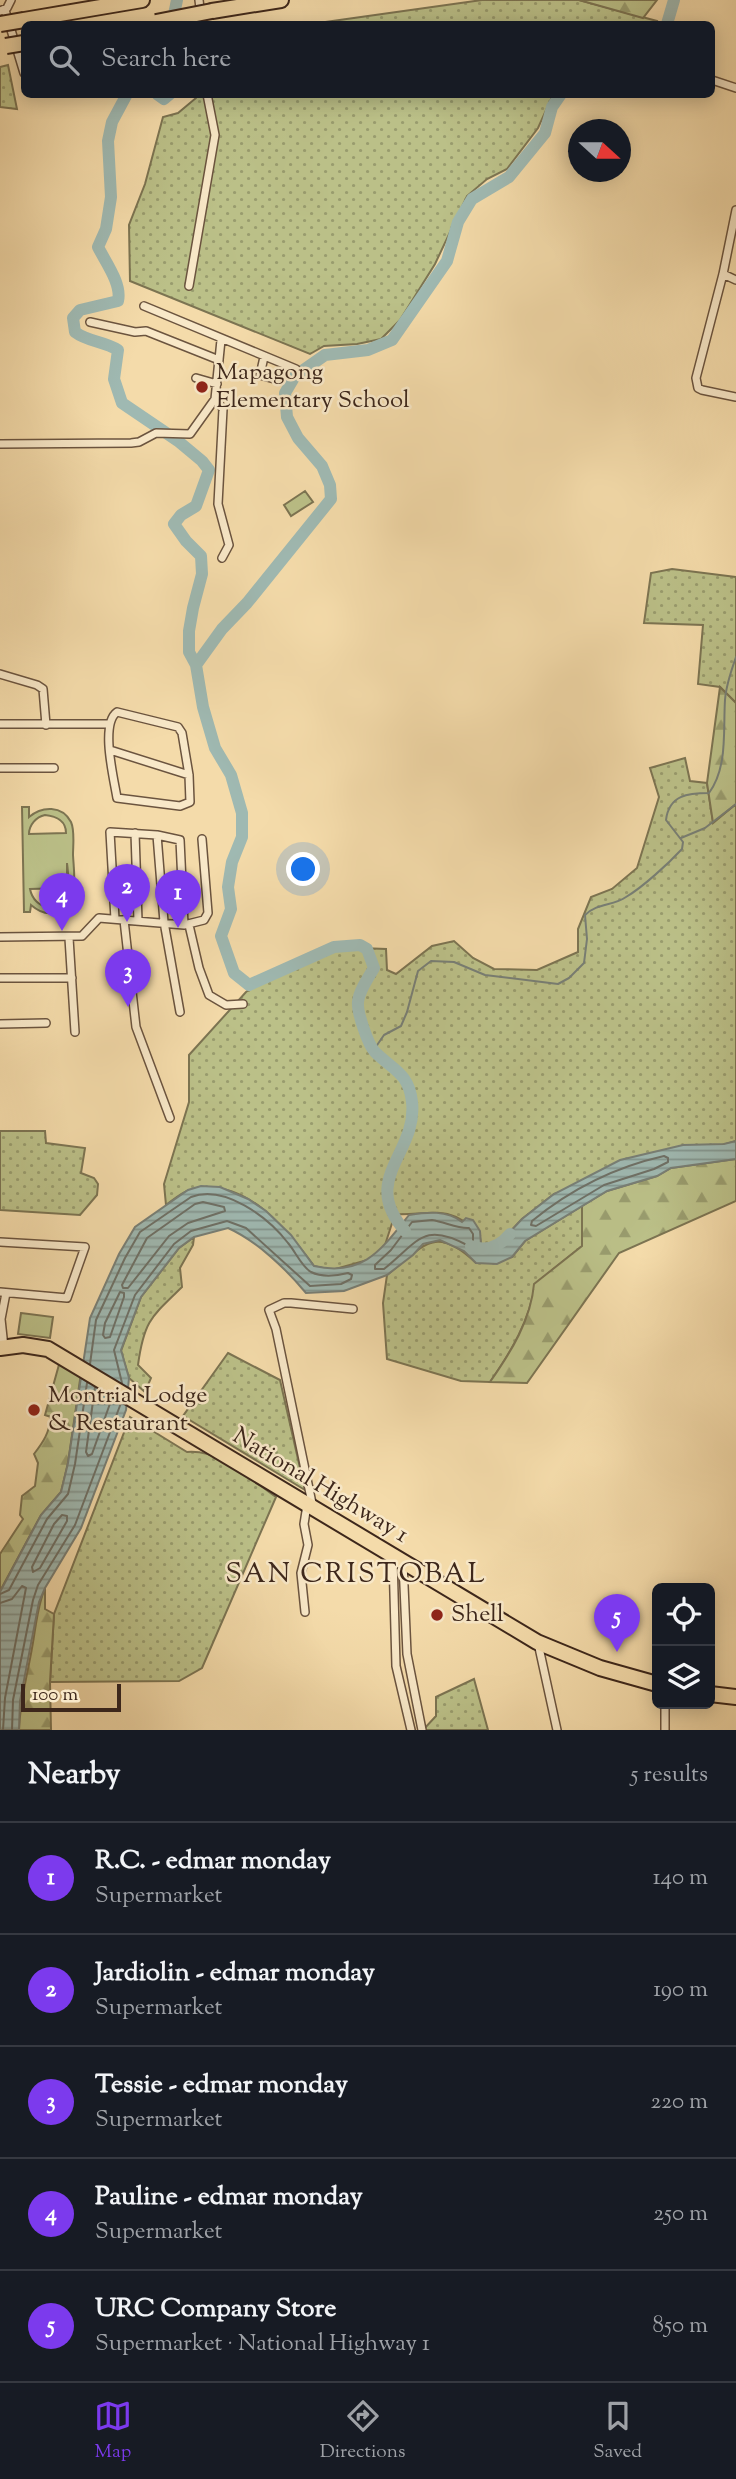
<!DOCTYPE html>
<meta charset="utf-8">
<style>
:root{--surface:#171b24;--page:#20242c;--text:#f1f3f6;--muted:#9ea1a6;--line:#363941;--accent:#7c3aed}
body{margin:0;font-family:"Sorts Mill Goudy",serif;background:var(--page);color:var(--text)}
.controls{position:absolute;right:21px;bottom:21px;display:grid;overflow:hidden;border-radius:10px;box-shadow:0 4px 18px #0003}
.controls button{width:63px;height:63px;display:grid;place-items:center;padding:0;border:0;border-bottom:2px solid var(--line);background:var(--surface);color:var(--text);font:35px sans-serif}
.compass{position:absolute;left:568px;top:119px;width:63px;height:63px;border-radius:50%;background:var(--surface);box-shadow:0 4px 18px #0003;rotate:111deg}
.scale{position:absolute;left:21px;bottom:18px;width:100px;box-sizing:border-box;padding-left:7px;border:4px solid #3d271b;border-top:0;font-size:19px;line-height:24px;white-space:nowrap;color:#3d271b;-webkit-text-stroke:5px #f8e8c8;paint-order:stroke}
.you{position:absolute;left:304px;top:870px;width:24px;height:24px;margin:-18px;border:5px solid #fff;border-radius:50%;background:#1a73e8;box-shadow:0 0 0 10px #1a73e833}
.badge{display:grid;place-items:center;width:46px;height:46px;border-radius:50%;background:var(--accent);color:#fff;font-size:23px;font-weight:700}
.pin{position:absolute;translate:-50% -58px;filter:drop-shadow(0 2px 4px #0008)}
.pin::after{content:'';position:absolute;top:37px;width:24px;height:21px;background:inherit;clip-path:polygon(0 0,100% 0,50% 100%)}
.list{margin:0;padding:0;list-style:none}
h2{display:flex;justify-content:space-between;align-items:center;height:91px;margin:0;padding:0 28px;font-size:30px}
h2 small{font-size:23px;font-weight:400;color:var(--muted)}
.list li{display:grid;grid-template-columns:46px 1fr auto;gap:21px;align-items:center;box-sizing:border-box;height:112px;padding:0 28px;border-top:2px solid var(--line)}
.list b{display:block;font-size:26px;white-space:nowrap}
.list p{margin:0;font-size:23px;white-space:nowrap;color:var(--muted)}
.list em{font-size:23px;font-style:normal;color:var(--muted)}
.icon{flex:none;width:38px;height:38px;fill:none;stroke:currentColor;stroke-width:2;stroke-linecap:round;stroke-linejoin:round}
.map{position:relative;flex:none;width:736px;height:1730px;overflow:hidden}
.search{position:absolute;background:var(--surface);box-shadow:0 4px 18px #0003;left:21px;right:21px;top:21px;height:77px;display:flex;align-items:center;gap:18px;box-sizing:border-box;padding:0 24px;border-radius:10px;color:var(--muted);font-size:26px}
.sheet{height:651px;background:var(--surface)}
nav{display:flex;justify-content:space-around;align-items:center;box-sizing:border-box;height:98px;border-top:2px solid var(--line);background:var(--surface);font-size:19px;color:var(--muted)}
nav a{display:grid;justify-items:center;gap:4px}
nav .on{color:var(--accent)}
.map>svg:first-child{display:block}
.grass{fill:url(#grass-dots);stroke:#7c7452;stroke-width:2}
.forest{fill:url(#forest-firs);stroke:#7c7452;stroke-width:2}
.park{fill:#bbc088;stroke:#7c7452;stroke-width:2;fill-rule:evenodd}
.water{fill:url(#water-rules);stroke:#787f76;stroke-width:2}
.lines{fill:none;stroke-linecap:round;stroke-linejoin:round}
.shore{stroke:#6e7066;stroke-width:2}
.stream{stroke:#787f76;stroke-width:2}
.river{stroke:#9fb9b2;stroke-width:12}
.street-casing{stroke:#6b543f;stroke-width:10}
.highway-casing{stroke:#3d271b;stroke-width:18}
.street{stroke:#f8e8c8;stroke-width:7}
.highway{stroke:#f4dbaa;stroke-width:14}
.highway-bridge-casing{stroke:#3d271b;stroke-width:18;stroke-linecap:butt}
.highway-bridge{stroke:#f4dbaa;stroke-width:14}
.poi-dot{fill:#8f2418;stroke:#f8e8c8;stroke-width:2.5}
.labels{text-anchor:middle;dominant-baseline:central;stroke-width:5;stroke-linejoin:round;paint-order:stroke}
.poi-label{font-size:24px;fill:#3d271b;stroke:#f8e8c8;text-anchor:start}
.street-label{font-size:24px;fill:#3d271b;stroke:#f8e8c8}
.quarter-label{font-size:28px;letter-spacing:2px;fill:#3d271b;stroke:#f8e8c8}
</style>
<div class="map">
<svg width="736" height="1730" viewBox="0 0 736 1730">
<defs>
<pattern id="grass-dots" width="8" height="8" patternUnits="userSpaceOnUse" patternTransform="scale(1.75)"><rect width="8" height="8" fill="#bbc088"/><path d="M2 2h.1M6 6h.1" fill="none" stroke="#999c6e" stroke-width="1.8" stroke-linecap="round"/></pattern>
<pattern id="forest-firs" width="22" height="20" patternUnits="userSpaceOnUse" patternTransform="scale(1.75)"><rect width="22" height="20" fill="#bbc088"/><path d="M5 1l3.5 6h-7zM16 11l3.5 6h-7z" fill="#999c6e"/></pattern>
<pattern id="water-rules" width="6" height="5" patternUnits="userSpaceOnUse" patternTransform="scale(1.75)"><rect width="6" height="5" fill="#9fb9b2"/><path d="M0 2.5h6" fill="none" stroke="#839690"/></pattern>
</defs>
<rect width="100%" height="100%" fill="#f4dbaa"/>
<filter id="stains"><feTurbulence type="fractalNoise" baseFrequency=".00286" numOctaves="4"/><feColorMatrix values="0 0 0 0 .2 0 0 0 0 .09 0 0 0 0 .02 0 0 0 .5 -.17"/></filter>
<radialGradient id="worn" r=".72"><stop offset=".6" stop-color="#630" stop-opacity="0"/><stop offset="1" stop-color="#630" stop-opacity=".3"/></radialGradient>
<!-- grass -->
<path class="grass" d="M482,0H579L657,21L656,24H311Z
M8,65L17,109L0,107V67Z
M197,95H553L538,128L507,169L487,179L467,196L435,264L400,320L381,339L357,344L324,346L310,354L130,281L129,225L145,184L163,117L178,113L196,98Z
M672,569L736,577V703L720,687L698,684L703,625L644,623L651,573Z
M685,758L690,781L707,783L713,822L736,804V1141L554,1194L522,1219L495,1248L487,1250L481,1244L479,1231C472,1227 464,1221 456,1217C437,1208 415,1216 395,1214L385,1245L371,1259L332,1270L314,1266C286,1228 244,1175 190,1190C182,1192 173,1200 166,1205L164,1184L189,1102V1055L246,992L267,977L334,947L386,949L387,970L396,974L432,946L454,941L473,958L494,969L537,970L578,952V929L591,897L612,889L637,868L659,797L650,768Z
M0,1131H45L46,1143L85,1148L81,1173L94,1178L98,1184L97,1195L80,1215L0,1210Z
M582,1206V1246L535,1284C530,1320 511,1352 490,1382L461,1381L387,1359L383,1303L387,1275C423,1247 434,1223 476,1263L512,1257L525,1241Z
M194,1237L193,1245L180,1268L182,1287C151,1317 144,1321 138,1365L151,1378L145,1392L129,1378L121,1351L141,1297L179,1248Z
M228,1353L280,1380L305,1490L183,1416Z
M130,1417L187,1452C220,1449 250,1479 276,1497L202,1668L179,1681L50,1682L54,1614Z
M474,1679L488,1730H423L436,1716V1697Z"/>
<!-- forest -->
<path class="forest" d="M579,0H657L643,18Z
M720,687L736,703V804L713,823L707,783Z
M736,1159V1201L619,1253L527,1383L490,1382C511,1352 531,1320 534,1284L582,1246V1206L607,1191L657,1176L671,1168Z
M60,1361L81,1373L68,1463L61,1492L41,1515L0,1591V1554L23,1519L20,1515L22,1496L35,1486L38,1463L34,1454C44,1441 49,1433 51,1417L45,1415Z
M45,1588V1609L54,1614L50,1682L51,1730H19C20,1700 27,1677 32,1648C36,1627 37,1607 45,1588Z"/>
<!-- park -->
<path class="park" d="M305,491L313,502L291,516L284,505Z
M22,807H29V817C42,806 62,805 71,822C75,831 73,845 73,855C74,876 80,903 56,912C46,916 38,911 31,905L30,912H24ZM45,815C56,816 66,821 66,833L29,834C29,825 36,817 45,815ZM67,863C68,872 70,884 67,893C60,914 34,910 30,889L67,888Z
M21,1313L53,1317L50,1338L18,1334Z"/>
<!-- water -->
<path class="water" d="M736,1141V1159L671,1168L657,1176L607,1191L525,1241L512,1257L497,1264L476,1263L464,1251L440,1240L423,1244L413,1255L387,1275L344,1291L306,1293C286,1269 257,1241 228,1228L194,1237L179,1248L141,1297L121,1350L129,1378L126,1410L81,1528L45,1588L39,1602L20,1701L19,1730H0V1592L41,1515L61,1492L68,1463L90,1318L119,1254L135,1227L188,1190L201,1186L220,1187L248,1199L266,1211L291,1235L314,1266C363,1277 381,1250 409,1215C427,1212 447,1210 462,1222L466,1218L473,1220L480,1231L481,1244L487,1250L495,1248L522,1219L554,1194L620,1160L683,1145L724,1144Z"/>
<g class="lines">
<!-- shore -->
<path class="shore" d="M664,1156L668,1158V1162L654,1169L604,1185L536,1226L531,1225L532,1221C571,1189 615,1167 664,1156Z
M203,1202L224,1207L225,1211L188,1223L169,1236L128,1288H123L122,1285L147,1238L195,1204Z
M432,1220C445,1222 458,1229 469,1228L473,1234V1245L469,1246C423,1221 419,1241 384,1269H375V1265L391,1250L412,1222Z
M120,1292L124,1293V1297L110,1337L105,1338L103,1335L105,1323Z
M90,1364L96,1320L125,1258L140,1232L191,1197C224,1184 268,1217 288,1243C295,1251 302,1267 311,1272C323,1278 336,1276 348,1273L352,1275L351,1279L341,1284L310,1286L246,1228L227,1221L191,1231L174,1244L135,1295L114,1350L122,1383
M95,1387L86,1452L88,1456L92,1454L112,1398
M62,1515L67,1516V1521L40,1568L33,1572L32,1567L54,1524Z
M0,1594L9,1590L47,1519L68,1494L75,1464L87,1383
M0,1603L12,1599L22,1586L26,1588L5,1698L3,1730
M12,1730L13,1700L33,1600L38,1585L75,1525L121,1403"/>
<!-- stream -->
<path class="stream" d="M681,838L705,828L736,804
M373,1051L384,1035L401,1026L407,1012L418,971L431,961L454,962L485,975L558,984L569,978L584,963L587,939L585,915C597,903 613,906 626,897C643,887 668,864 682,849L683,842L666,820C669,795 688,793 709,793C728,767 723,731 725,700C726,685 731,671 736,657"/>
<!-- river -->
<path class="river" d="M172,24L177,0
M667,24L674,0
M127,94L112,122L108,141L111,197L106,229L98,247C106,263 122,284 118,301L80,310L73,318L75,332C88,342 104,341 118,350L114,379L122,403L178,441L202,461L209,470L196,506L181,515L174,524L186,541L201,556L202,574L193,608L189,631V652L196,665L203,707L215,748L231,775L242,813V837L232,862L228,887L231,909L221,936L234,973L249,985L334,947L360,945L367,949L374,968C368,978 359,991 358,1002C357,1012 368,1045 375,1052C393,1070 409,1073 412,1102C418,1153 359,1179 405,1231
M157,94L164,99L170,94
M196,665L222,629L247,603L331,499L330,485L322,466L298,438L287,417L285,393L295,376L325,355L368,350L392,340L447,261L458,222L472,199L509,177L545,133L552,107L561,94
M471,1246C486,1252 500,1246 510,1234"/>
<!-- street casing -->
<g class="street-casing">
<path id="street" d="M199,0L202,24
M5,10L24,73
M0,11L7,8L11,0
M712,80L736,88
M736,210L723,274L696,378L698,388L702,390L736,397
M723,274L736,280
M189,286L215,135L207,94
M144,306L296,369
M90,322L135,332L146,331L219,360
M264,357L260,375L278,380
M196,378L217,384
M215,399L223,409L218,504L229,545L222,558
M0,444L131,443L139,442L156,433L190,434L215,399L221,340
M0,674L37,685L43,689L46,725
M117,712L178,727L182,733L189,775L190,802L180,806L117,798C114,779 100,724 117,712Z
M0,724H109
M110,750L189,775
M0,768H54
M135,833L138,921
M157,835L164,922L180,1012
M115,919L110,832L157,835L180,840L184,925
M124,920L136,1027L170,1118
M189,925L199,968L209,995L226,1005L243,1004
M0,937L82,936L99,918L184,925L204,920L208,913L202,839
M69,938L75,1032
M0,978H72
M0,1024L46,1023
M0,1242L85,1247L67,1298L0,1292
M4,1347L1,1319L6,1293
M313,1508L276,1329L269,1310L284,1303H291L353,1309
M393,1558L396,1666L411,1730
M403,1563L407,1654L422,1730
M305,1612L301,1573L308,1545L304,1524L307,1505
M538,1643L557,1730
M665,1704V1730"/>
</g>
<!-- highway casing -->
<g class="highway-casing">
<path id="highway" d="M212,11L281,0
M24,20L142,0
M0,1348L23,1345L48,1349L537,1642L600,1668L657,1684
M710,1694L736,1697"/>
</g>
<!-- street -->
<use href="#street" class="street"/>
<!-- highway -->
<use href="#highway" class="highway"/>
<!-- highway-bridge casing -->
<g class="highway-bridge-casing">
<path id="highway-bridge" d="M156,22L212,11
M0,24L24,20
M6,46L24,43"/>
</g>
<!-- highway-bridge -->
<use href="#highway-bridge" class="highway-bridge"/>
</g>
<!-- markers -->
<g class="poi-dot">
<circle cx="202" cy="387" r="7"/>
<circle cx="34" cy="1410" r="7"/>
<circle cx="437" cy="1615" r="7"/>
</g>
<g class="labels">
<!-- poi labels -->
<g class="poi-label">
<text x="216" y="373">Mapagong<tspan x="216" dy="28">Elementary School</tspan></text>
<text x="48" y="1396">Montrial Lodge<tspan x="48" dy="28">&amp; Restaurant</tspan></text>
<text x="451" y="1615">Shell</text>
</g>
<!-- street labels -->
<g class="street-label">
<text transform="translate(320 1486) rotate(31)">National Highway 1</text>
</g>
<!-- quarter labels -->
<g class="quarter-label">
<text x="356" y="1575">SAN CRISTOBAL</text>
</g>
</g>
<rect width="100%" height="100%" filter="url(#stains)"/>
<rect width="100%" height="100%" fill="url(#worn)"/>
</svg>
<div class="controls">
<button><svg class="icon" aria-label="locate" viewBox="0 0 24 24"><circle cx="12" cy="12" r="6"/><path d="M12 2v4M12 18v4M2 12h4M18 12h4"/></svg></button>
<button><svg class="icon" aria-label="layers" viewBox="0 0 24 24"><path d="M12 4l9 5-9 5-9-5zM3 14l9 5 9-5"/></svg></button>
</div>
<svg class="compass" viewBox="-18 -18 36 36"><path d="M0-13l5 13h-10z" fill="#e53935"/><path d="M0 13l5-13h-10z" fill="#9ea1a6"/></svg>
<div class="scale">100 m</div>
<div class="you"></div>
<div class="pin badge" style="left:178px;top:928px">1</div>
<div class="pin badge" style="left:127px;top:922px">2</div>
<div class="pin badge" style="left:128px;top:1007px">3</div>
<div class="pin badge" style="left:62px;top:931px">4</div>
<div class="pin badge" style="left:617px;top:1652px">5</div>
<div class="search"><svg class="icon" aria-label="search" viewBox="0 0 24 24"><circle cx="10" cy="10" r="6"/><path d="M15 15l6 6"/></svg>Search here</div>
</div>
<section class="sheet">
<h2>Nearby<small>5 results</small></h2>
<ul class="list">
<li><span class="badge">1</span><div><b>R.C. - edmar monday</b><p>Supermarket</p></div><em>140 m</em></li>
<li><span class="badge">2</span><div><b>Jardiolin - edmar monday</b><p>Supermarket</p></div><em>190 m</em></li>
<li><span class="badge">3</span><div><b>Tessie - edmar monday</b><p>Supermarket</p></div><em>220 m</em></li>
<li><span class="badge">4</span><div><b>Pauline - edmar monday</b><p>Supermarket</p></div><em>250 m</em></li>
<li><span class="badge">5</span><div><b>URC Company Store</b><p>Supermarket · National Highway 1</p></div><em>850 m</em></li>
</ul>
</section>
<nav>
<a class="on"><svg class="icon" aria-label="map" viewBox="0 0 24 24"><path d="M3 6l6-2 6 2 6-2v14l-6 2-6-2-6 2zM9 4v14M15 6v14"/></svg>Map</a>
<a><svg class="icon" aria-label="directions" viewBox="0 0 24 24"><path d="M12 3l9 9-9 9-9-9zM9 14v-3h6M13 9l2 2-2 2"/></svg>Directions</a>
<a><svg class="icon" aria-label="saved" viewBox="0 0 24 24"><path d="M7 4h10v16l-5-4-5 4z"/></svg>Saved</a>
</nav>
